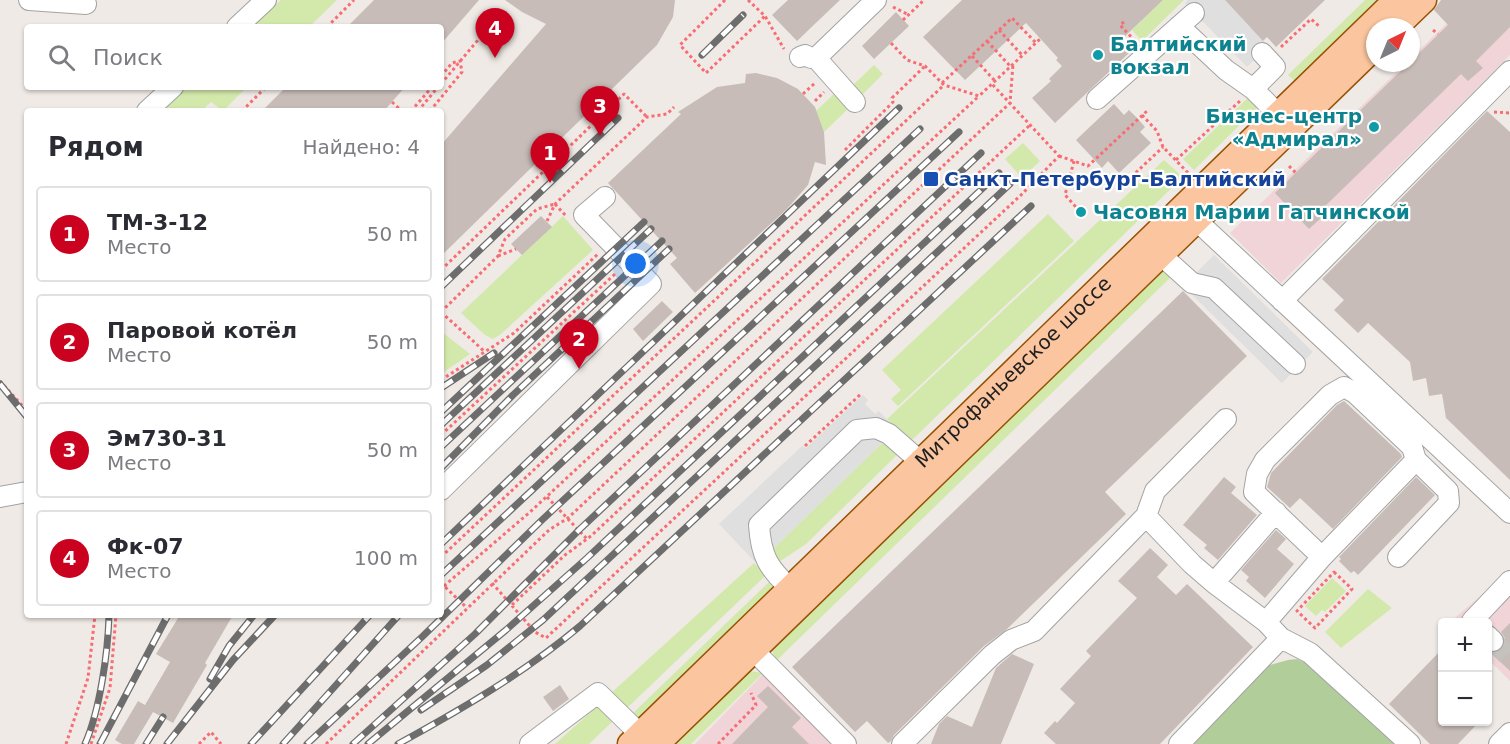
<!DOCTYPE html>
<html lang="ru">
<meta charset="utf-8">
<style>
:root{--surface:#fff;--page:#f2f2f3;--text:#2b2b33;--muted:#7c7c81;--line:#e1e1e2;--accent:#cb021f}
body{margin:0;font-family:"DejaVu Sans",sans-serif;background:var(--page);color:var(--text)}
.controls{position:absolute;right:18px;bottom:18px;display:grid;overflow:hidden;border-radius:6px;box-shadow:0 2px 4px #0004}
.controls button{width:54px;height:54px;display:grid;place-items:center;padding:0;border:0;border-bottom:2px solid var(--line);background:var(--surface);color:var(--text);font:30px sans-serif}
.compass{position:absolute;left:1366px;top:18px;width:54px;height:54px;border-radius:50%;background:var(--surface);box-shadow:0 2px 4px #0004;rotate:43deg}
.you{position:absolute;left:636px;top:264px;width:21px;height:21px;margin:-15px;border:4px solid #fff;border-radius:50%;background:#1a73e8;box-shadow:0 0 0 9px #1a73e833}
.badge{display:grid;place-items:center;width:39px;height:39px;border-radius:50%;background:var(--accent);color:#fff;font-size:20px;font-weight:700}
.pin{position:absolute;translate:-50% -50px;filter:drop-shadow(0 2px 3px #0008)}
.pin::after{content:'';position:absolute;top:32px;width:21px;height:18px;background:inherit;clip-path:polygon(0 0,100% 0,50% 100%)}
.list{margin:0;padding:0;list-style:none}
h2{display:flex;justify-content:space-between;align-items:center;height:78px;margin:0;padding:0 24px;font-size:26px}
h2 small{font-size:20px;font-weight:400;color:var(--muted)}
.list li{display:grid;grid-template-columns:39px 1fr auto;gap:18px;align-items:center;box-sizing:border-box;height:96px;margin:0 12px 12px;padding:0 12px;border:2px solid var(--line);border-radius:6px}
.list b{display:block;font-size:22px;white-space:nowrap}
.list p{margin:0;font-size:20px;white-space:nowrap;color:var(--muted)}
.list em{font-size:20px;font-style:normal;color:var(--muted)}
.icon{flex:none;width:33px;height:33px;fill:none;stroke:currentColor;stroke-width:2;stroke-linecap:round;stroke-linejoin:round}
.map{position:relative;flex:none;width:1510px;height:744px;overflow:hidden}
.search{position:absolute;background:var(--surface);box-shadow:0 2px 4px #0004;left:24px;top:24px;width:420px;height:66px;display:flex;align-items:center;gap:15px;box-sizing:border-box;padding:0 21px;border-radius:6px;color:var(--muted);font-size:22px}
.panel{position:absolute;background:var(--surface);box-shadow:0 2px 4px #0004;left:24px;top:108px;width:420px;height:510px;border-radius:6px}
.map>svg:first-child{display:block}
.commercial{fill:#f0d4d7}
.grass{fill:#d2e9ab}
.forest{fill:#b1ce9a}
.parking{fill:#dfdfdf}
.building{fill:#c7bcb8}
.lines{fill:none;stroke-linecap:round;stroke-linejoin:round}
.minor-tunnel{stroke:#c5c1bd;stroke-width:20;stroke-dasharray:20 10;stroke-linecap:butt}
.minor-casing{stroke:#a3a3a3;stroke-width:22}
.major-casing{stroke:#985102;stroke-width:27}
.path{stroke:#f86d73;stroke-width:3;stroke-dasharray:3 3;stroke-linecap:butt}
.minor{stroke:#fff;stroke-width:20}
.major{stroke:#fbc69f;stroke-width:24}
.rail-casing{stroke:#6d6d6d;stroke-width:7}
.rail{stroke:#fff;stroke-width:4.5;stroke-dasharray:14;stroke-linecap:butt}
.culture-dot{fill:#0f9aa8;stroke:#fff;stroke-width:2}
.transit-dot{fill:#1a4fb4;stroke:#fff;stroke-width:2}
.labels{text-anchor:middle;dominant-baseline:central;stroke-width:4.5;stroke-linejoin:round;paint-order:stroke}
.culture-label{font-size:20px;font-weight:bold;fill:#0d838f;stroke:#fff;text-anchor:start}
.transit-label{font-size:20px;font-weight:bold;fill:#164399;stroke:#fff;text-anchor:start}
.street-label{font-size:20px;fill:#1f1f1f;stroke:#fff}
</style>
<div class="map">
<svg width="1510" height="744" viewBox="0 0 1510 744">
<rect width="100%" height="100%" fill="#efeae5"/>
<!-- commercial -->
<path class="commercial" d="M1471,0H1510V55L1281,283L1230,233L1406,63H1411V58Z
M1510,571V681L1488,659V622H1450Z
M767,670L841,744H695Z"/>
<!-- grass -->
<path class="grass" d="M281,0H337L309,27H252Z
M1163,0H1184L1142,41L1132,30Z
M1365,0H1380L1296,82L1288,75Z
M874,65L883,74L860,97L851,87Z
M186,87H247L223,111L211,102L201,111H160Z
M835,93L849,108L824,132L816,111Z
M1249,97L1258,107L1194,170L1183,159Z
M1023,143L1040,161L1022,178L1005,159Z
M1164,160L1183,177L910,442L887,419Z
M1048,214L1074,241L898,406L891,399L901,390L882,370Z
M563,216L593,250L501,334L493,339L485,335L461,313Z
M1159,272H1166L1171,277L775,662L772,649Z
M442,332L470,354L441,374V333Z
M886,443L900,452L806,544L776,564L771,551L881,444Z
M754,563L766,575L625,710L610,694Z
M1332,578L1346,591L1325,612L1322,610L1316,616L1305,606Z
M771,580L775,589L642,718L631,715Z
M1368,589L1392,608L1341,648L1325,632Z
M750,671L763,673L691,744H674Z
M600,704L614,720L589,744H555Z"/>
<!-- forest -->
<path class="forest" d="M1297,659L1310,665L1397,744H1187L1259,668L1288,660Z"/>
<!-- parking -->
<path class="parking" d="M1188,0H1225L1268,46L1247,67L1185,3Z
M1214,255L1313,352L1282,383L1183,286Z
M863,395L868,400L865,404L875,414L879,411L894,427L881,444L771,551L755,562L719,524L802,446L806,448Z"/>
<!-- building -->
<path class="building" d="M374,0H479L441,44V27H347Z
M505,0H675L673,17L657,45L441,256V145L546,24L522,12Z
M788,0H840L797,41L772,15Z
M962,0H1163L1119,42L1130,52L1055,123L1032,98L1051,81L1049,79L1062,66L1056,60L1058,58L1026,23L965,80L923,37Z
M1225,0H1325L1276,47L1267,37L1263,41Z
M1441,0H1510V27L1476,61L1483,68L1468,81L1461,74L1319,212L1322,217L1309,229L1275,193L1409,63H1411V61L1448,25L1434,10Z
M896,12L909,26L874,59L862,46Z
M756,73L777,78L798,89L815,107L824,132L826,165L815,162L808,185L787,209L695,293L670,264L677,258L608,183L681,114L678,112L717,87L745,83L746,74Z
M286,87H405L384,111H262Z
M1114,104L1124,115L1129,110L1138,119L1145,127L1140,132L1151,143L1119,173L1108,161L1102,168L1076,140Z
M1487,111L1510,132V480L1446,418L1442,394L1429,396L1426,378L1413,381L1410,362L1368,323L1358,333L1334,310L1344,300L1322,279Z
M541,216L552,227L522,255L511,244Z
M1183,291L1247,356L1105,492L1126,514L1007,629L984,646L894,735L891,741L888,743L867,721L855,732L792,667Z
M662,301L673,312L643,341L633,329Z
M1344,401L1401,454L1402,457L1333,529L1300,498L1290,508L1267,487L1271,473L1337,405Z
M1224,477L1236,487L1231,493L1257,515L1218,560L1204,548L1207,545L1183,525Z
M1416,477L1435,495L1358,575L1354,571L1351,573L1339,561L1341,559L1339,557Z
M1276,530L1286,539L1277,549L1294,564L1265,598L1246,581L1249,577L1241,570Z
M1150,548L1168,565L1157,577L1176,595L1187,584L1253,647L1160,744H1056L1044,733L1055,721L1057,723L1075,703L1060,689L1091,656L1086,651L1137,598L1118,581Z
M180,615H233L205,663L207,665L173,723L153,712L134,744H122L115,740L138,701L145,705L170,662L156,654Z
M1510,623V671L1491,653L1497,652L1502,649L1505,638L1501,632Z
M1443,648V722H1479L1458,744H1430L1389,704Z
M1012,654L1034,664L1001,744H931L939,724L947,716L972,727L996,668Z
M560,685L569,699L553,711L543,697Z
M768,686L801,718L792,727L809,744H732L768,707L757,696Z"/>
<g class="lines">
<!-- minor-tunnel -->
<path class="minor-tunnel" d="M1493,641L1510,658"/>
<!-- minor casing -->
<g class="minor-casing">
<path id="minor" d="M29,0L86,4
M1179,26L1226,70L1253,89L1278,114
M237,27L266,0
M800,57L805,55L811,58H816L876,0
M816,58L855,102
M1253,89L1275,67L1262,53
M1097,99L1194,13
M147,111L173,87
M1197,221L1510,513
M1161,255L1192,283L1214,288L1295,364
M1282,301L1510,71
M1226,419L1155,491L1146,516L1192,564L1214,583L1266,622L1281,638L1310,653L1410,744
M441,490L651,284L584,215L605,197
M0,497L27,492
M1322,557L1416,460L1448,491L1449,503L1398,557
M1214,583L1276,512
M791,589C768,568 761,556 759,525L857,430L876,428L889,434L921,462
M1266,622L1322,557L1254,492L1257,474L1265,460L1330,395L1344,387L1355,393L1412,447L1416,460
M1473,622L1472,621L1510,581
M1488,636L1493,641
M754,651L846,744
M530,744L598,693L640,734
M902,744L992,655L1011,640L1034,631L1146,516
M1179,744L1281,638
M1499,744L1510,733"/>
</g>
<!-- major casing -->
<g class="major-casing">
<g id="major">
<path d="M1396,27L1424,0"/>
<path id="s1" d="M630,744L1396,0"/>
<path d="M657,744L1375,47"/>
</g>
</g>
<!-- path -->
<path class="path" d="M725,0L680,45L706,73L765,16
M748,0L765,16L784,49
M893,7L909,15
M903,20L924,0
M1124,22L1120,25L1135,41
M327,27L354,0
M999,30L1022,55
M1433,30L1438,34
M987,41L1010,66
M891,43L907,60L925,66L944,85L979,96L1040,39
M1281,47L1311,19L1319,26
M972,56L995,81
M942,83L1012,18L1036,43
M441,84L483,34
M803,94L815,83
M815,101L824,92
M392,102L402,111
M242,111L266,87
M411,111L432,87
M418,111L438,87
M430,111L462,72L460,61L452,63L441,76
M1494,112L1510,113
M1142,115L1157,131L1163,147L1190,175
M845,150L893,102L892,98L925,66
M1059,156L1088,166L1147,111
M1176,160L1241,100
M1074,161L1065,195L1076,207
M1289,166L1296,173
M1127,181L1163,147
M555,204L566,216
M547,221L555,204L647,117L667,114L674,107
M498,256L516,249
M441,270L624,94L647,117
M441,312L498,256L505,239L537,209L555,204
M441,312L484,351
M441,380L514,333L599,253
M0,381L27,411
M441,435L616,273
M805,446L862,393
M547,497L587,539
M441,557L944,85
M1334,572L1352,589L1315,628L1297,611Z
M441,583L467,608
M492,583L535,632L546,638L1021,195L1059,156L992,84
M444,586L530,512L979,96
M512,605L565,555L591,536L1030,125
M66,744L88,678L95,615
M91,744L110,688L116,615
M199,744L211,732L221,744
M326,744L549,530L568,518L1010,103L1013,64
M718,744L756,705L751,693"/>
<!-- minor -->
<use href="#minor" class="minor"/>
<!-- major -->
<use href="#major" class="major"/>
<!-- rail casing -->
<g class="rail-casing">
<path id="rail" d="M702,55L743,15
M441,287L618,118
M0,384L27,417
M441,388L494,353
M441,412L644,222
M441,425L651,229
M441,447L662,241
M441,468L513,395L669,249
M441,544L899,108
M441,575L920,129
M210,679L229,646L254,615
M421,710L487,665L543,620L1010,184
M85,744C100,710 108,652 109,615
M100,744L168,615
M146,744L163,717
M167,744L233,660L275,615
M251,744L370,615
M283,744L399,615
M307,744L423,636L542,520L959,132
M353,744L475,634L579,530L981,153
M368,744L506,630L587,558L999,173
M398,744C462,709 524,673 580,626L1031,206"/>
</g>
<!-- rail -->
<use href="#rail" class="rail"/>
</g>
<!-- markers -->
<g class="culture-dot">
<circle cx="1098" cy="55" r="6"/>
<circle cx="1374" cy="127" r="6"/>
<circle cx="1081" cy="212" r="6"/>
</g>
<rect class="transit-dot" x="923" y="171" width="16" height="16" rx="3"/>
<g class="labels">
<!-- culture labels -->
<g class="culture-label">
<text x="1110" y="44">Балтийский<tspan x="1110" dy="23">вокзал</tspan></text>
<text x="1362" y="116" text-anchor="end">Бизнес-центр<tspan x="1362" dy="23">«Адмирал»</tspan></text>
<text x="1093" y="212">Часовня Марии Гатчинской</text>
</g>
<!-- transit labels -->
<g class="transit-label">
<text x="944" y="179">Санкт-Петербург-Балтийский</text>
</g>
<!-- street labels -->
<g class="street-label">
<text stroke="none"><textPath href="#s1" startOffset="534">Митрофаньевское шоссе</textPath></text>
</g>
</g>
</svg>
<div class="controls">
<button>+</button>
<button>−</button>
</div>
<svg class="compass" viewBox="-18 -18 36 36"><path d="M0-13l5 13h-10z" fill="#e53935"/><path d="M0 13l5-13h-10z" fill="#7c7c81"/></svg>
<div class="you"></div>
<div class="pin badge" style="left:550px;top:183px">1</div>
<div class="pin badge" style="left:579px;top:369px">2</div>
<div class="pin badge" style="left:600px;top:136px">3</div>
<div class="pin badge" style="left:495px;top:58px">4</div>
<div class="search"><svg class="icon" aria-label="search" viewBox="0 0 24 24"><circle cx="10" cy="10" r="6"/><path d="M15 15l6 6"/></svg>Поиск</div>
<section class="panel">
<h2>Рядом<small>Найдено: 4</small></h2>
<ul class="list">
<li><span class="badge">1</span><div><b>ТМ-3-12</b><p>Место</p></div><em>50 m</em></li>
<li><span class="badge">2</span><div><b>Паровой котёл</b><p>Место</p></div><em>50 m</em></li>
<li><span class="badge">3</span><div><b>Эм730-31</b><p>Место</p></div><em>50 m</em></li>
<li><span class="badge">4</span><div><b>Фк-07</b><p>Место</p></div><em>100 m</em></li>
</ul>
</section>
</div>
